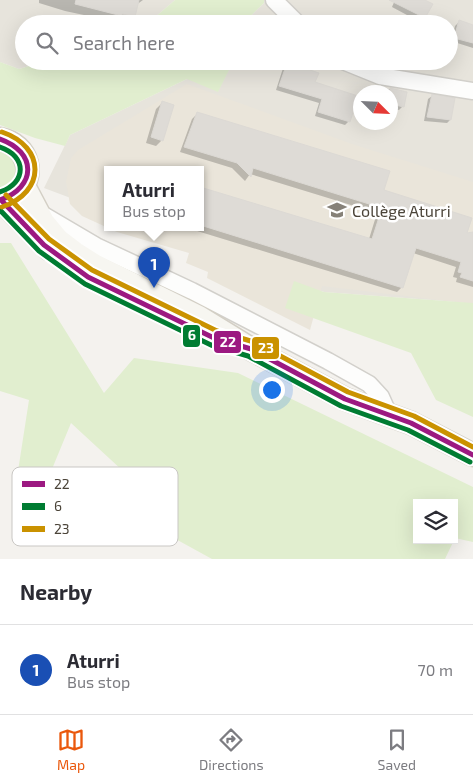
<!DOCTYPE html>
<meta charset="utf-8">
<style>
:root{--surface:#fff;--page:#f2f2f3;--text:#2b2b33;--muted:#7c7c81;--line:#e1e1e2;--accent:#ea580c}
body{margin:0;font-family:"Exo 2",sans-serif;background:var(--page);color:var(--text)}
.controls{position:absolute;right:15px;bottom:15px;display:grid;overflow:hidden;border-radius:0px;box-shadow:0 5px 20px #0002}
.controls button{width:45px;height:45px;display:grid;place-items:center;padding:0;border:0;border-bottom:1px solid var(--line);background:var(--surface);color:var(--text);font:25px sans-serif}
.compass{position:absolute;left:353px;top:85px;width:45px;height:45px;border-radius:50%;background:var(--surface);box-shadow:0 5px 20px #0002;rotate:114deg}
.you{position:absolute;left:271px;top:389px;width:18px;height:18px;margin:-12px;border:4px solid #fff;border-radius:50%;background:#1a73e8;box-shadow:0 0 0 8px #1a73e833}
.badge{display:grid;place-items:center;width:32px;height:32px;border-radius:50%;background:var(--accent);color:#fff;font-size:16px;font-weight:700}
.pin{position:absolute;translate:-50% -41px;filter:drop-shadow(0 1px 2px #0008)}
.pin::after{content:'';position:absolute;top:26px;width:18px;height:15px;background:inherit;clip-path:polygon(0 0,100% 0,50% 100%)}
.popup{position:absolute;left:104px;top:166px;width:100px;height:65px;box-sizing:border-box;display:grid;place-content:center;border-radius:0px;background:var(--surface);filter:drop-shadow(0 1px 4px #0005);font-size:16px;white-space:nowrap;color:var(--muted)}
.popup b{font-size:19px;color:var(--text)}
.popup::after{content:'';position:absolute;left:50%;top:100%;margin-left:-10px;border:10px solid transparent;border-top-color:var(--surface)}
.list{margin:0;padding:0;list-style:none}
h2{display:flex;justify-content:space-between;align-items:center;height:65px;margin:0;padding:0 20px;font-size:21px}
h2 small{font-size:16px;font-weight:400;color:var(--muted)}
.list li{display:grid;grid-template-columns:32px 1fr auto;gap:15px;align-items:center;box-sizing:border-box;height:90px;padding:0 20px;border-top:1px solid var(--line)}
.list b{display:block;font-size:19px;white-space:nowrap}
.list p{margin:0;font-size:16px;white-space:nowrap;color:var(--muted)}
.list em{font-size:16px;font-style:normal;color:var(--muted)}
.icon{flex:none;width:28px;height:28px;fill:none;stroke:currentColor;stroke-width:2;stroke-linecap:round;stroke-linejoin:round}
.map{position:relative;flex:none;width:473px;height:559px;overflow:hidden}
.search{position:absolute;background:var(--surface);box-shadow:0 5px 20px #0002;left:15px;right:15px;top:15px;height:55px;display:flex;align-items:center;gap:12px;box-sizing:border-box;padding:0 18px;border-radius:28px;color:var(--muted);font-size:19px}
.sheet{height:155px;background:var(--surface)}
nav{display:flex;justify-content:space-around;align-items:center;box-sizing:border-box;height:70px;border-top:1px solid var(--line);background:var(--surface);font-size:14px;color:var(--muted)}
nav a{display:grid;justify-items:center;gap:2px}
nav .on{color:var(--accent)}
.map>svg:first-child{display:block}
.residential{fill:#e7e4dc;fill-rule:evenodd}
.education{fill:#eae5da;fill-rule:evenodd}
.green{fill:#e1eecf;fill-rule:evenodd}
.shadow{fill:#0003}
.building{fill:#dedbd6;stroke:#dcd9d4}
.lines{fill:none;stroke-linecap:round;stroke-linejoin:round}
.street-casing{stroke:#d2d0cb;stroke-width:19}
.secondary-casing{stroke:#d3cfc5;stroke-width:25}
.street{stroke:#fdfdfc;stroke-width:16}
.secondary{stroke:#f7f6f1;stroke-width:22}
.bus-1-casing{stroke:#fff;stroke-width:9}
.bus-2-casing{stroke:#fff;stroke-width:9}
.bus-3-casing{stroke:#fff;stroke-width:9}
.bus-1{stroke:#9c1981;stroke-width:5}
.bus-2{stroke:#007c32;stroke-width:5}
.bus-3{stroke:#ca9200;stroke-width:5}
.labels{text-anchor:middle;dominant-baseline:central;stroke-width:5;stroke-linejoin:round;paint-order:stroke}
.poi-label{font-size:16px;fill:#4b4439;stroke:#fff;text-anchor:start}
.key{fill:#fff;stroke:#c9c7c4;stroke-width:1}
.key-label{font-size:14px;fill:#4b4439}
.line-badge{stroke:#fff;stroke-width:2}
.badge-label{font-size:14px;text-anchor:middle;font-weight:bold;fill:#fff}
</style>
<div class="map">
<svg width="473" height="559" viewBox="0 0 473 559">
<rect width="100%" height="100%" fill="#f4f2ee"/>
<!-- residential -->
<path class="residential" d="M0,0H175L147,24H24V61H45L19,69L0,62Z
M264,0H473V303L324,292L147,227H200V169H108V212L44,188L70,135L187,79L233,62L231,61H449V24H242L264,3ZM360,92H390V122H360Z"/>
<!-- education -->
<path class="education" d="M187,84L355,145L473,182V304L322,286L310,330L207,278L208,272L186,263L189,253L117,232L82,216L70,204L66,182L71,158L78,150ZM108,169H200V227H108Z"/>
<!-- green -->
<path class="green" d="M175,0H264V3L242,24H147Z
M46,61H231L233,62L218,92L187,79L70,135L65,146L35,138L0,125V62L19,69Z
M0,151C23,157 22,183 0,189Z
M0,243H11L104,393L134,358L238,373L473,487V542L455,538L445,559H212L161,531L123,471L71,423L45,486L18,471L29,400L0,391ZM417,503H454V540H417Z
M294,281L324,292L473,303V417L436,400L411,353L285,308Z"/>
<!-- shadow -->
<path class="shadow" d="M39,0H143L136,5L134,16L126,24L65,11L39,3Z
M395,0H422L431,4L424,18L420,22L392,7Z
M459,22L473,26V48L451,41L455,26Z
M289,61L309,68V71L314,83L349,121L345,125L315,116L319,103L276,90L284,65Z
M384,88L406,93L403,106L399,110L390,108V92H380Z
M432,96L450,120L447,123L424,121L428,99Z
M162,103V140L156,146L146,143L156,109Z
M197,114L382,191L466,234L473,236V287L456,282L457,278L453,277L456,267L413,253L402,287L397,292L184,227H200V188L369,239L377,213L250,174L245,181L232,168L180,152L192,119Z"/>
<!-- building -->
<path class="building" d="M76,0H139L135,17L122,14V16L75,4Z
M389,0H425L433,4L425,18Z
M459,20L473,25V43L454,38Z
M296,62L311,67L310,70L319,73L315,82L358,96L350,122L318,112L322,99L279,86L287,63L295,65Z
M390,88L407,92L404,107L390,104Z
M432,94L455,98L451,120L427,117Z
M162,101L174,105L163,141L151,137Z
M197,112L390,171L384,190L472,218L467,233L473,232V281L460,277L462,273L458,272L461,262L416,248L403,288L200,225V187L372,239L382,208L253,168L251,177L237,163L184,147Z"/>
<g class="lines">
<!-- street casing -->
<g class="street-casing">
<path id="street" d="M274,0L298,24
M343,61L380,76L473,91
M45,216L96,246L192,291L328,361L369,384L381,397L389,415"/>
</g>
<!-- secondary casing -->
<g class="secondary-casing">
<path id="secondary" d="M0,139C28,144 38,178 14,195
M24,186L43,222L58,240L75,253L94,265L199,317L251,349L345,399L411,423L473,455
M1,200L49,249"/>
</g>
<!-- street -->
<use href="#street" class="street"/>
<!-- secondary -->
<use href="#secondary" class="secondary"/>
<!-- bus-1 casing -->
<g class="bus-1-casing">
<path id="bus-1" d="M0,139C37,152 37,187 0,200
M1,200L44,245L88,277L214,338L251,349L345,399L411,423L473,455"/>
</g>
<!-- bus-2 casing -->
<g class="bus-2-casing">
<path id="bus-2" d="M0,147C27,156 27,183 0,192
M0,210L39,251L85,284L211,345L248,356L341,406L408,430L470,462"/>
</g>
<!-- bus-3 casing -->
<g class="bus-3-casing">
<path id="bus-3" d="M2,132C46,147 46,192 2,207
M6,195L49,239L92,270L217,331L254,342L348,392L414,416L473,447"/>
</g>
<!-- bus-1 -->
<use href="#bus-1" class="bus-1"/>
<!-- bus-2 -->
<use href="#bus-2" class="bus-2"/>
<!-- bus-3 -->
<use href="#bus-3" class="bus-3"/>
</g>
<!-- icons -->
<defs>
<g id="school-bare" transform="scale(1.5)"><path d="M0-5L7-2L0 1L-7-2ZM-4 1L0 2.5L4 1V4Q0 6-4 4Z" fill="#868178" stroke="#fff" stroke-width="2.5" paint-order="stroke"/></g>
</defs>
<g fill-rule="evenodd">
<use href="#school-bare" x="337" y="210"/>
</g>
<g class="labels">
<!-- poi labels -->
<g class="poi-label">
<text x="352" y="210">Collège Aturri</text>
</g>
</g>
<!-- legend -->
<rect x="12" y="467" width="166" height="79" rx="8" class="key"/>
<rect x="22" y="481" width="23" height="6" fill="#9c1981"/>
<rect x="22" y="503" width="23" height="7" fill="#007c32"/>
<rect x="22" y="526" width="23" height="6" fill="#ca9200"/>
<g class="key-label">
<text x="54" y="489">22</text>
<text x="54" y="511">6</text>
<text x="54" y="534">23</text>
</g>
<g class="line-badge">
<rect x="182" y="324" width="19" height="24" rx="5" fill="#007c32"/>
<rect x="213" y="330" width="29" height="24" rx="5" fill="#9c1981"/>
<rect x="251" y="336" width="29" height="24" rx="5" fill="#ca9200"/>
</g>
<g class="badge-label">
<text x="192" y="340">6</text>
<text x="228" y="347">22</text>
<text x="266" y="353">23</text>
</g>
</svg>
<div class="controls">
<button><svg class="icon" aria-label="layers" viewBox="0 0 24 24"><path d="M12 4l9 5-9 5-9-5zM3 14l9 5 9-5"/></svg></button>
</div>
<svg class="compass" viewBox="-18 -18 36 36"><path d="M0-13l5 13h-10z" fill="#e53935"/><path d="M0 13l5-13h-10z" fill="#7c7c81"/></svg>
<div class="you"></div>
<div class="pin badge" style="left:154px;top:288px;background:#1a4fb4">1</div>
<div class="popup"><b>Aturri</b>Bus stop</div>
<div class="search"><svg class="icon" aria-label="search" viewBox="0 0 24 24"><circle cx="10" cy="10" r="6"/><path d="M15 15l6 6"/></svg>Search here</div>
</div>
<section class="sheet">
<h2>Nearby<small></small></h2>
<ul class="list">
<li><span class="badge" style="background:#1a4fb4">1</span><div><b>Aturri</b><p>Bus stop</p></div><em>70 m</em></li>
</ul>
</section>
<nav>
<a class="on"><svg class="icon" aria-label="map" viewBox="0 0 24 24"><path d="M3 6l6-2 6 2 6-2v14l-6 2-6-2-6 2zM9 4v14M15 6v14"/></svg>Map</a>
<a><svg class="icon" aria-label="directions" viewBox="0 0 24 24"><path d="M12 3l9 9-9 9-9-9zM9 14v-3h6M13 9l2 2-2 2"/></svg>Directions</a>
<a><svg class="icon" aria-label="saved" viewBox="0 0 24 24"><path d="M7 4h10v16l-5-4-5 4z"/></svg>Saved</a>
</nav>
